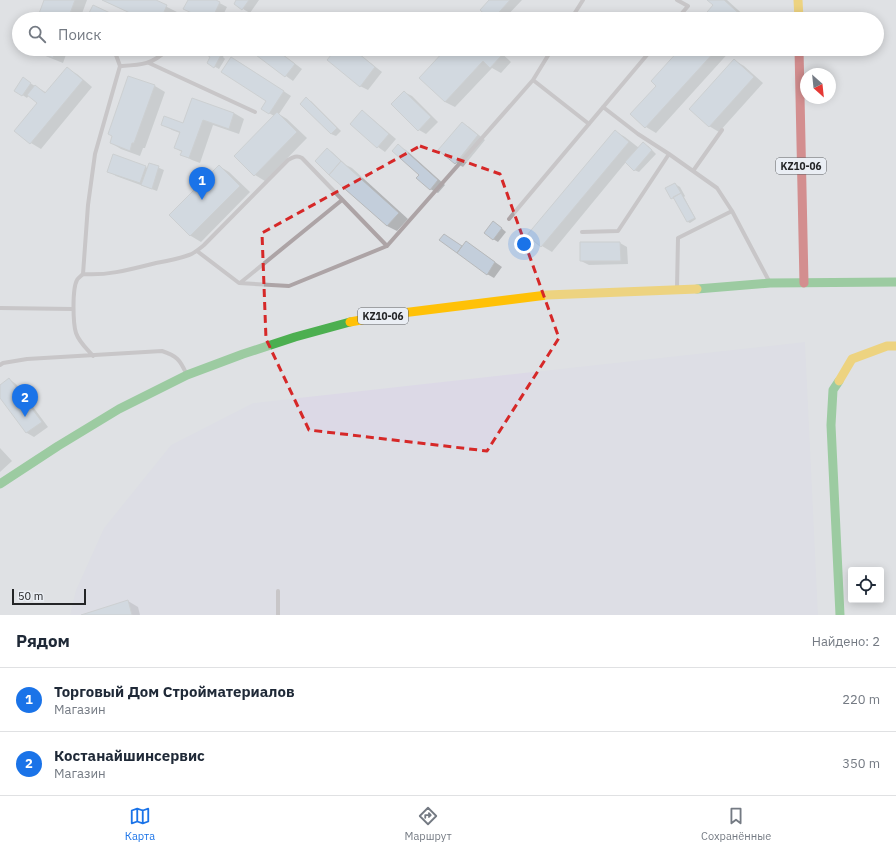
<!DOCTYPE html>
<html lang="ru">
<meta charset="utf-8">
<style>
:root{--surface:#fff;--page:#f6f6f7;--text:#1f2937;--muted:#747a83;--line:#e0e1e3;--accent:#1a73e8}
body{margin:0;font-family:"IBM Plex Sans",sans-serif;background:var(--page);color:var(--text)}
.controls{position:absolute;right:12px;bottom:12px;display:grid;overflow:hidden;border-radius:4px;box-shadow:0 2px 10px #0003}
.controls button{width:36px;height:36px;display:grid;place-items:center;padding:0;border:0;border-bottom:1px solid var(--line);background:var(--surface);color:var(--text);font:20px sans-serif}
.compass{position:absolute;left:800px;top:68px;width:36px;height:36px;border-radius:50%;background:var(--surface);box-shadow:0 2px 10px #0003;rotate:153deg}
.scale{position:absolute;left:12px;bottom:10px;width:74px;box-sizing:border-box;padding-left:4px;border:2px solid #242527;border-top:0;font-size:11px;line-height:14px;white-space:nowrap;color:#242527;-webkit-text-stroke:3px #eaeef4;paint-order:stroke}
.you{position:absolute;left:524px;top:244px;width:14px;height:14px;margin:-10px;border:3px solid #fff;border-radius:50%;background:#1a73e8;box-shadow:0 0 0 6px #1a73e833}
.badge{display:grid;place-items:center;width:26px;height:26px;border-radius:50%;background:var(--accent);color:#fff;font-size:13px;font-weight:700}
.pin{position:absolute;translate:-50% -33px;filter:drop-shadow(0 1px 2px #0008)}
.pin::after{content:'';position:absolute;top:21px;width:14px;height:12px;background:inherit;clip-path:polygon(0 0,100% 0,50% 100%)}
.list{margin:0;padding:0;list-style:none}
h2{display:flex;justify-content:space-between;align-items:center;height:52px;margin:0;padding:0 16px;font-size:17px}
h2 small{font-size:13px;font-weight:400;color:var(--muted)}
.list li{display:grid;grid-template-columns:26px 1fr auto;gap:12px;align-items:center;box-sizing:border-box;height:64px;padding:0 16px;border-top:1px solid var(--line)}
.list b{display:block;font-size:15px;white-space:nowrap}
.list p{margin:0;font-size:13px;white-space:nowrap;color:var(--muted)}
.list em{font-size:13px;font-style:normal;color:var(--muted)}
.icon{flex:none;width:22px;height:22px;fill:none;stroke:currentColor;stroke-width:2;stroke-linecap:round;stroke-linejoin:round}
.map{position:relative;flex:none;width:896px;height:615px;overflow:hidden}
.search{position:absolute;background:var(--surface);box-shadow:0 2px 10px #0003;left:12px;right:12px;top:12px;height:44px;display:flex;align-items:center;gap:10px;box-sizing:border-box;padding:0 14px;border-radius:22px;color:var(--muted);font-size:15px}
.sheet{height:180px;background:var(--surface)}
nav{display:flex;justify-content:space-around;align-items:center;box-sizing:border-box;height:56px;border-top:1px solid var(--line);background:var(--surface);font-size:11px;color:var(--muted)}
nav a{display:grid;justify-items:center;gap:2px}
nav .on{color:var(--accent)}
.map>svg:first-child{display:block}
.industrial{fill:#dcd9e6}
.shadow{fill:#0003}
.building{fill:#c3cedb;stroke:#b7b9bb}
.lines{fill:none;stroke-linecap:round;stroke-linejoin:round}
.lane{stroke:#ada4a6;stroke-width:4}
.fast{stroke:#4caf50;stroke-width:9}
.slow{stroke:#ffc107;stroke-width:9}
.jam{stroke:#c62828;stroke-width:9}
.marked{fill:none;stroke:#d62828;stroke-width:3;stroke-dasharray:8 5;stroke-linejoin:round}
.labels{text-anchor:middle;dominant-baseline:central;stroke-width:3;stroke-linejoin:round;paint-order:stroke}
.shield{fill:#eaeef4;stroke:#5f6164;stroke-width:1}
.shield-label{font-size:10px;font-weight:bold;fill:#242527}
</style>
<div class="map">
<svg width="896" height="615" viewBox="0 0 896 615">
<rect width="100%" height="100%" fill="#dfe1e4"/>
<!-- industrial -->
<path class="industrial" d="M805,342L818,615H70L76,590L104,528L171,445L253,403Z"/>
<!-- shadow -->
<path class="shadow" d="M46,0H87L80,19H38Z
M102,0H153L177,12L174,19H143Z
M189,0H214L227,7L221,19H205L192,13Z
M237,0H259L250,13L243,9Z
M490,0H522L504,19H491Z
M709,0H727L748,19H704L714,5Z
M546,16L551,19H544Z
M31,49H68L63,63L38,53Z
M145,49H159L157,54Z
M199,49H219L225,53L223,57L225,59L219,69L208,63L212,56Z
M250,49H276L302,69L293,81L286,76Z
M337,49H353L382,72L368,90L360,86Z
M445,49H497L511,62L501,73L492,68L455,107L445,102L446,50Z
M524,49H539L533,55Z
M681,49H732L656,133L646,127L657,86Z
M734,60L744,66L763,83L719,132L709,126Z
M239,62L291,96L279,114L287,119L307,138L265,181L255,175L274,116L269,113L267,101Z
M67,69L77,74L92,87L41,149L31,143L39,103L29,95L27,98L15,90L23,79L47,93Z
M155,86L165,92L145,148H143L140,156L121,149L111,143Z
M404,92L412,96L438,122L426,134L419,130Z
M192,99L234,113L244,119L239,134L213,125L200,163L192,160L182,155V152L175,148L180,133L172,130L162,124H184Z
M306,99L311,101L341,131L336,136L331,134Z
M362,112L369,116L396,139L385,152L378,147L351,124Z
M462,123L469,127L485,140L463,167L456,163Z
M615,131L625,137L639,148L648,146L656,154L639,172L634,170L626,162L552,252L542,246L529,235Z
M398,146L406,150L445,185L438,193L430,189Z
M327,149L332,152L346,165L352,168L408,219L397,231L387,226Z
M150,164L164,170L157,191L116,176L108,171L145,167L148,168Z
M219,166L229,172L250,192L201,242L191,236L170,215Z
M675,184L680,187L685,196L684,197L696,219L690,223L688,222L676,200L672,198Z
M498,225L506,232L498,242L493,239Z
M449,238L463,247H474L502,267L494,278L487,274L440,240Z
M620,243L627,247L628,264L589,265L581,261Z
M9,379L16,384L48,427L34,437L27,433L0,396V386Z
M0,448L12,461L0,472Z
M128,601L138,607L140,615H84Z"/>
<!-- building -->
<path class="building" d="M44,0H75L68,19H37Z
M102,0H156L167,5L161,19H143Z
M188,0H216L220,2L212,19H205L183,9Z
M236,0H249L242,10L234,4Z
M489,0H510L493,19H490L480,10Z
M707,0H724L745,19H703L702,18L713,5Z
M93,5L123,19H86Z
M30,49H56L53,58Z
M198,49H221L219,54L221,55L214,68L207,63L210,57Z
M248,49H275L295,64L285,77Z
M336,49H353L375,67L360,87L327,60Z
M443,49H494L501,56L490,68L483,61L445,102L419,78L445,50Z
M680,49H717L645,128L630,114L656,86L651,81Z
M231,57L284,91L269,114L261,109L266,101L221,72Z
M734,59L754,77L709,127L689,109Z
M67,67L83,80L30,144L14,131L37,103L27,95L35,85L45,93Z
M128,76L155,85L134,143H132L130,151L110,143L112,136L108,134Z
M23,77L31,83L22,96L14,91Z
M404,91L431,117L418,131L391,104Z
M306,97L337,128L331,134L300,104Z
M192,98L234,113L229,129L203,120L189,158L180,155L182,151L174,148L180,132L161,125L164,116L183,123Z
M362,110L389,134L377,148L350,124Z
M277,112L297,132L254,176L234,156Z
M462,122L478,135L455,164L438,150Z
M615,130L629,142L541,247L527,235Z
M643,142L652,150L634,171L625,162Z
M398,144L438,180L430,190L416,178L419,175L392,151Z
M327,148L341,161L329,175L315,161Z
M113,154L146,166L140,183L107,172Z
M341,161L399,213L387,226L329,175Z
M149,163L159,166L152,189L141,185Z
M219,165L240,186L190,236L169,215Z
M675,183L681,193L671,199L665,188Z
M681,193L695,218L687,222L673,197Z
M493,221L502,228L493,240L484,233Z
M444,234L462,246L457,253L439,240Z
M466,241L495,262L487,275L457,253Z
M580,242H620L621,261H580Z
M9,378L42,422L26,433L0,398V385Z
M128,600L132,615H81Z"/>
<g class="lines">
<!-- lane -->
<path class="lane" d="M571,19L583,0
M677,19L688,6L677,0
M149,63L255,112
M120,66C141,65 152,65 168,49
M533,80L589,124
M603,107L638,134L669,154L717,188L732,211L769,281
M693,171L722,130
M509,219L652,49
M582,232L618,231L669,154
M197,251L239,283L289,286L387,246L533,80L552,49
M83,274L88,205L95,154L120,66L116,55L114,49
M240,283L342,200
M677,288L678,238L732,211
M0,308L73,309
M93,356C87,349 79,342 76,333C73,324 72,289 77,280C78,278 81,276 83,274C108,276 132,269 156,263C167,261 178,259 189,255C195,253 199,249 204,245L288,160C293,157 297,155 302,158L387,246
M0,365L3,363L27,359L162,351C177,356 180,360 186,373
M278,591V615"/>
<!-- fast -->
<path class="fast" d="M697,289L770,283L896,282
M839,381L833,390L831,425L840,615
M0,484L58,446L119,409L187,375L243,354L295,337L350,322"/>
<!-- slow -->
<path class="slow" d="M798,0L799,19
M350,322L394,314L547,295L697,289
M839,381L852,359L887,346H896"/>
<!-- jam -->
<path class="jam" d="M799,49L804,283"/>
</g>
<!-- marked area -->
<path d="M0 0H896V615H0ZM420,146L500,174L559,338L487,451L309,430L266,339L262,233Z" fill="#dfe1e4" fill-opacity=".55" fill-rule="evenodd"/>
<path class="marked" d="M420,146L500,174L559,338L487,451L309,430L266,339L262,233Z"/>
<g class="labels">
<!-- shield labels -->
<g class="shield">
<rect x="776" y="158" width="50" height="16" rx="3"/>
<rect x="358" y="308" width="50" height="16" rx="3"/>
</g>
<g class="shield-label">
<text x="801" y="166">KZ10-06</text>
<text x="383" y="316">KZ10-06</text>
</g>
</g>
</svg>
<div class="controls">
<button><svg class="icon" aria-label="locate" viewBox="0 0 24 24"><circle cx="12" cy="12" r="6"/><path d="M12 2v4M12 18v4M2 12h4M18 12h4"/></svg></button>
</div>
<svg class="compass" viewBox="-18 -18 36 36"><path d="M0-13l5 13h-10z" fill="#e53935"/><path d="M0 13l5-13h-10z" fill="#747a83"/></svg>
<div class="scale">50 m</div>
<div class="you"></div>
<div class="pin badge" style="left:202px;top:200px">1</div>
<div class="pin badge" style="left:25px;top:417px">2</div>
<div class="search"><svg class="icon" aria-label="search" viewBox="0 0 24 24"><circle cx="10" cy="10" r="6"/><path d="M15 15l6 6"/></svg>Поиск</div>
</div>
<section class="sheet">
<h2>Рядом<small>Найдено: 2</small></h2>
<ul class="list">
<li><span class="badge">1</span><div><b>Торговый Дом Стройматериалов</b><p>Магазин</p></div><em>220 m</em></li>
<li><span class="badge">2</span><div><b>Костанайшинсервис</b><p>Магазин</p></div><em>350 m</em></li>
</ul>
</section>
<nav>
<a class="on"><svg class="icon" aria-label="map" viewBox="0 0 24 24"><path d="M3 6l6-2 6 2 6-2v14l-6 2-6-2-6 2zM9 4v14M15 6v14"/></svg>Карта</a>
<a><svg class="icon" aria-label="directions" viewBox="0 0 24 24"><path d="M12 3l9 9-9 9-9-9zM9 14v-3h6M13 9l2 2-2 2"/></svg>Маршрут</a>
<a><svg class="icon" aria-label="saved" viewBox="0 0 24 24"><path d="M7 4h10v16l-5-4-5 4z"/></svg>Сохранённые</a>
</nav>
